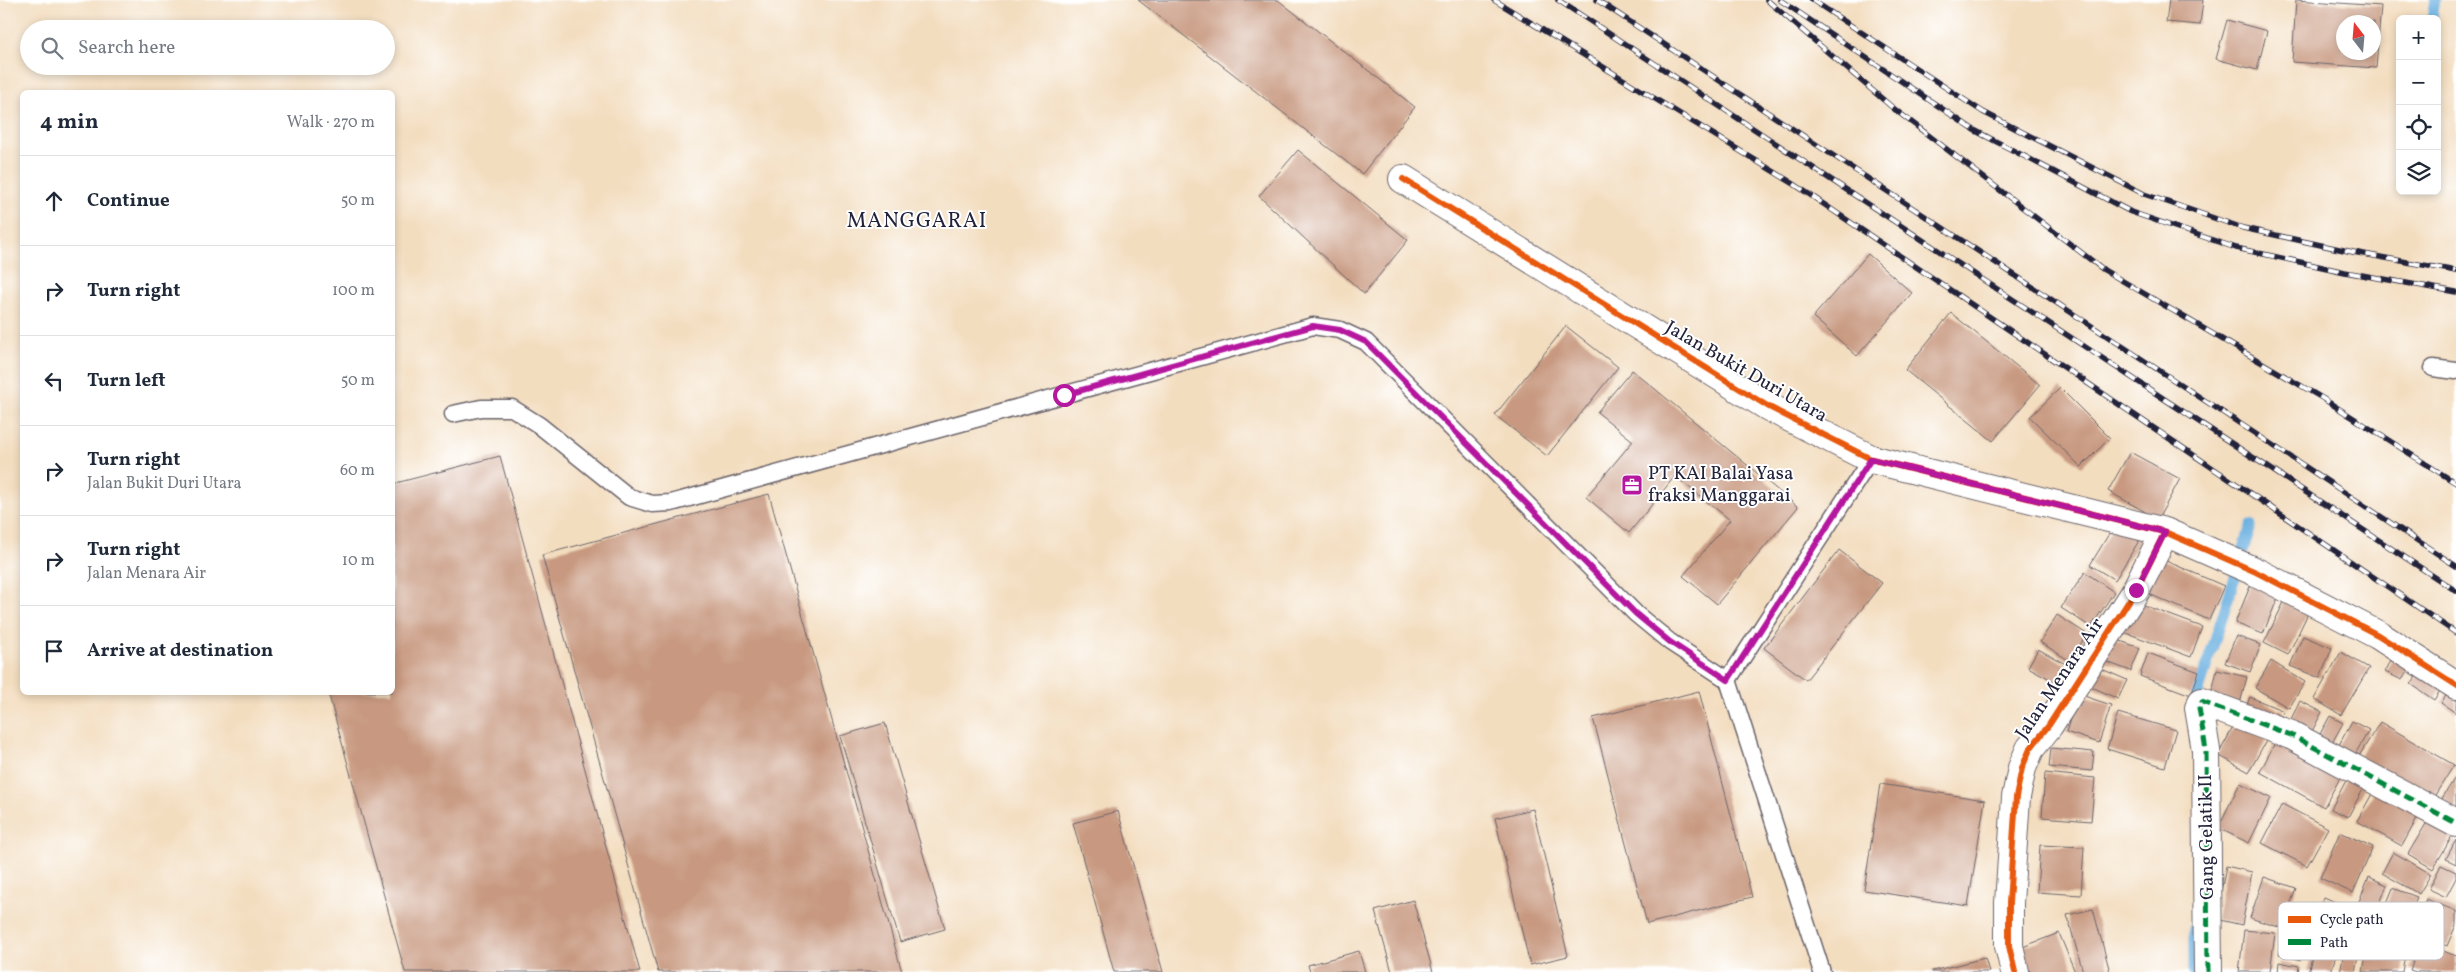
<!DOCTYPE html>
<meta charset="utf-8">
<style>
:root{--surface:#fff;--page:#f6f6f7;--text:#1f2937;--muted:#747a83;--line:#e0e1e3}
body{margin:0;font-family:Vollkorn,serif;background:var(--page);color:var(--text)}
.controls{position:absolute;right:15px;top:15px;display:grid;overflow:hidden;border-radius:8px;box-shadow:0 2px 8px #0003}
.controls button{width:45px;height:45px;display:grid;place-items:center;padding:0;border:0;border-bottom:1px solid var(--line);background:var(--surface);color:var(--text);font:25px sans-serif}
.compass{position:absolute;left:2336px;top:15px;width:45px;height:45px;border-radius:50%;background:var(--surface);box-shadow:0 2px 8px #0003;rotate:344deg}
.stop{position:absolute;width:15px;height:15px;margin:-11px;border:4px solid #b5179e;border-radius:50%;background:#fff}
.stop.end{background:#b5179e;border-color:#fff;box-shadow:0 1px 5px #0008}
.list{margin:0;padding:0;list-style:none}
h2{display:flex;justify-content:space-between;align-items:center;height:65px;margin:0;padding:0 20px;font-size:21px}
h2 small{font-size:16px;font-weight:400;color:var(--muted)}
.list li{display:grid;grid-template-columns:32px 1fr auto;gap:15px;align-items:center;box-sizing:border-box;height:90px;padding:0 20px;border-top:1px solid var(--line)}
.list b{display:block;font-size:19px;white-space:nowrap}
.list p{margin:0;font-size:16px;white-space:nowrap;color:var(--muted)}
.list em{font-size:16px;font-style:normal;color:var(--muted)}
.icon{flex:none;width:28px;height:28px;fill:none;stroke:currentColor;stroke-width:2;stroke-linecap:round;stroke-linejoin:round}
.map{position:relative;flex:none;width:2456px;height:972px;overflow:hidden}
.search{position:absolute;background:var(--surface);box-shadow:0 2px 8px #0003;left:20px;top:20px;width:375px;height:55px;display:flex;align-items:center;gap:12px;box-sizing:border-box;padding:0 18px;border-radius:28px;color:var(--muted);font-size:19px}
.panel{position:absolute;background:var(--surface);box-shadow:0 2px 8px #0003;left:20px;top:90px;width:375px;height:605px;border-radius:8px}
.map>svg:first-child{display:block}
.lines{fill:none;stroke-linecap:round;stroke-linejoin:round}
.stream{stroke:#68afdf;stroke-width:11}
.building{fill:#c89980;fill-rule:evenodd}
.lane-casing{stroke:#6b6369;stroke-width:19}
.street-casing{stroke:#6b6369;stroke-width:30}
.lane{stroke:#fff;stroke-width:16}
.street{stroke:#fff;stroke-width:28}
.rail-casing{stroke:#22223b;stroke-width:5.5}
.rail{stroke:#fff;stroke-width:4;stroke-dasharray:11;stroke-linecap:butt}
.quiet{stroke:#00873e;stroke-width:5;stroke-dasharray:10 5;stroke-linecap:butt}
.cycleway-casing{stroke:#fff;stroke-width:9}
.cycleway{stroke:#e8590c;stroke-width:6}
.route{stroke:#b5179e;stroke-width:6}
.labels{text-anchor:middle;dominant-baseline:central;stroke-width:4;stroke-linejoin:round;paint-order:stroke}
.street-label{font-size:19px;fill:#22223b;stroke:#fff}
.poi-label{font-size:19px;fill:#22223b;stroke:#fff;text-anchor:start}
.quarter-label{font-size:21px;letter-spacing:1px;fill:#22223b;stroke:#fff}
.key{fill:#fff;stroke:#bdbdc4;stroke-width:1}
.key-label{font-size:14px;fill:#22223b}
</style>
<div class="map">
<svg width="2456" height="972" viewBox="0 0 2456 972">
<rect width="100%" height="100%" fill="#fff"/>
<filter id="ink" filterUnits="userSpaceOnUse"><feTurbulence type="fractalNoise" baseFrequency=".02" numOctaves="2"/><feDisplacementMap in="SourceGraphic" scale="10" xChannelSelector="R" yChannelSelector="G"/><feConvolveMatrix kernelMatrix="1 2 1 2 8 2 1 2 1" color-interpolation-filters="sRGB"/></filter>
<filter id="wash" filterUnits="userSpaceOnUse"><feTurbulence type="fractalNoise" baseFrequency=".0096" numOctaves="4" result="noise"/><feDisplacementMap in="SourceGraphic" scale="20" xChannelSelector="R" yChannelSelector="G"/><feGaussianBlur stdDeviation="1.12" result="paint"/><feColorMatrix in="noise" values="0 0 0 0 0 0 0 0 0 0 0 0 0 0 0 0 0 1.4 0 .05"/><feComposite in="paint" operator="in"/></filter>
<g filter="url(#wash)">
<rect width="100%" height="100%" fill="#f3ddbf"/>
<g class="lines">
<!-- stream -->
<path class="stream" d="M2432,19L2435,0
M2195,703L2251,526
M2194,972V929"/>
</g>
<g id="blocks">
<!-- building -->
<path class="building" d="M1138,0H1278L1415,107L1362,174Z
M2169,0H2203L2200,25L2166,22Z
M2296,0L2381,6L2376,68L2292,62ZM2344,22H2374V52H2344Z
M2227,20L2267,31L2257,70L2216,59Z
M1298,150L1408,240L1364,294L1259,196Z
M1868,254L1912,293L1857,356L1813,317Z
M1951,313L2040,385L1993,441L1905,370Z
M1566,326L1618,367L1547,456L1495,415Z
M1632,370L1798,507L1717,604L1683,576L1730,520L1675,476L1629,533L1586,497L1633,441L1597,412Z
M2060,388L2110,438L2081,467L2030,417Z
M2130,452L2180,479L2158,519L2108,491Z
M500,456L640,972H405L328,692H392V484Z
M769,494L902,972H658L542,555Z
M2115,524L2140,539L2115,580L2090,565Z
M1839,550L1882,583L1806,680L1764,648Z
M2157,557L2224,586L2209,620L2142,591Z
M2085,572L2114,592L2091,627L2061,608Z
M2251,584L2279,595L2263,634L2235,623Z
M2287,596L2311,607L2288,655L2264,643Z
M2135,602L2202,627L2191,657L2124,632Z
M2057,615L2087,634L2070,661L2040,642Z
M2236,636L2261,645L2250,672L2225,663Z
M2303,636L2332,648L2320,678L2290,666Z
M2112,638L2140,648L2131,671L2104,661Z
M2038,649L2071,667L2061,685L2028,667Z
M2341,652L2369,668L2341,715L2314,699Z
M2148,653L2199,672L2191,695L2140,676Z
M2394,655L2411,664L2402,680L2385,672Z
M2271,661L2305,682L2289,708L2255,688Z
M2097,667L2127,680L2118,699L2088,685Z
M2217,670L2247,677L2239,707L2210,701Z
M2418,674L2441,689L2434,700L2411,684Z
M2450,690L2456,694V713L2441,703Z
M1699,691L1752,897L1647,924L1593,718Z
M2078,694L2111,705L2099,743L2066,732Z
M2250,697L2284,711L2277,727L2243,714Z
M2300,701L2322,712L2310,735L2288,725Z
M2118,713L2176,730L2165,767L2107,749Z
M2330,716L2343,723L2328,750L2315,743Z
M2352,721L2369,730L2350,763L2334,754Z
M2236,722L2267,739L2249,772L2218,755Z
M2380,722L2454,765L2432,800L2359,756Z
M885,723L945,929L900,942L840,736Z
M2280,733L2345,769L2324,807L2260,772Z
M2051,748L2094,752L2092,771L2049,767Z
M2351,771L2368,780L2348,817L2331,809Z
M2045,773L2095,778L2091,821L2042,817Z
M2456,776V817L2438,805Z
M2240,783L2271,798L2249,843L2218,828Z
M2378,783L2423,808L2402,846L2357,821Z
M1880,784L1985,800L1968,906L1864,890Z
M2282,804L2328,828L2307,866L2262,843Z
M1533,809L1568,956L1530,965L1495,818Z
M1118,811L1163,972H1114L1073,823Z
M2433,812L2456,830L2433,869L2408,854Z
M2340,832L2373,847L2353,893L2320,878Z
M2456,840V864L2446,859Z
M2040,845L2084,847L2081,895L2037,892Z
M2393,852L2431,874L2419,894L2382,873Z
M2441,865L2456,872V878L2446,897L2429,889Z
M2226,866L2252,872L2242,925L2216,919Z
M2264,877L2296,888L2282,928L2250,918Z
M2369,877L2387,885L2374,919L2355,911Z
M2393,888L2417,897L2403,933L2379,923Z
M2324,897L2349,908L2335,938L2310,928Z
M2426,899L2456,911V925L2447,946L2413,933Z
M1413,900L1433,972H1392L1375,911Z
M2093,909L2110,972H2083L2067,915Z
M2287,925L2309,932L2301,960L2279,954Z
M2244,930L2275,933L2270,972H2239Z
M2348,931L2362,934L2355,972H2340Z
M2059,933L2075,972H2030L2020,948Z
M2369,937L2407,943L2402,972H2363Z
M2317,939L2339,945L2331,972H2308Z
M2421,942L2456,956V972H2416L2410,970Z
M1359,951L1365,972H1310L1308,965Z
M1985,958L1989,972H1932V971Z
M2279,962L2299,966L2298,972H2278Z"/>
</g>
</g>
<g filter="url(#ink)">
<use href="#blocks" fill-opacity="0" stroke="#6b6369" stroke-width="1"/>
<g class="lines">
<!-- lane casing -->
<g class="lane-casing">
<path id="lane" d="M2433,368L2456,371
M453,414L481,408H512L539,425L629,497L652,504L671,503L1313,326L1340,330L1366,342L1636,614L1670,642L1728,680
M1822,972L1728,680L1871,459"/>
</g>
<!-- street casing -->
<g class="street-casing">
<path id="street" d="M1403,179L1769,407L1871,459L2165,532L2256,572L2378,635L2456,685
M2015,972L2009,946V903L2016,797L2022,768L2030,749L2049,725L2136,590L2165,532
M2208,972L2206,750L2199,708L2202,702L2291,735L2456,823"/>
</g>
<!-- lane -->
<use href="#lane" class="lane"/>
<!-- street -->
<use href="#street" class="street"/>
<!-- rail casing -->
<g class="rail-casing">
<path id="rail" d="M1494,0L1794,184L2456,633
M1558,0L2456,591
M1597,0L2456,566
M1767,0L1893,108L2104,270L2322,398L2456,483
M1780,0L1974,130L2131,212L2236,248L2345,272L2456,292
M1812,0L1983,112L2144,194L2243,228L2353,252L2456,271"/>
</g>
<!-- rail -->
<use href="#rail" class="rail"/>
<!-- quiet -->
<path class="quiet" d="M2208,972L2206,750L2199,708L2202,702L2291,735L2456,823"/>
<!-- cycleway casing -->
<g class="cycleway-casing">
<path id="cycleway" d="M1403,179L1769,407L1871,459L2165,532L2256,572L2378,635L2456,685
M2015,972L2009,946V903L2016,797L2022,768L2030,749L2049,725L2136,590L2165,532"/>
</g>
<!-- cycleway -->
<use href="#cycleway" class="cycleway"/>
</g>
</g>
<g class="lines" filter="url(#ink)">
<!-- route -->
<path class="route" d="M1064,395L1313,326L1340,330L1366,342L1636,614L1670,642L1728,680L1871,459L2165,532L2136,590"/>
</g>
<!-- icons -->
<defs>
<g id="office-square" transform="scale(1.125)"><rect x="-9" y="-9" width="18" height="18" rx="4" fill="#b5179e" stroke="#fff"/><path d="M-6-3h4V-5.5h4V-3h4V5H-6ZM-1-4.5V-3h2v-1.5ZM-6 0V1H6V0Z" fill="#fff"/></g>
</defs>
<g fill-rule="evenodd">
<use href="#office-square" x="1632" y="485"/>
</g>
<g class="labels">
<!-- street labels -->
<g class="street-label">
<text transform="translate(1746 372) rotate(30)">Jalan Bukit Duri Utara</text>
<text transform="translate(2060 679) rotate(-56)">Jalan Menara Air</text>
<text transform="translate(2207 837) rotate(-91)">Gang Gelatik II</text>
</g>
<!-- poi labels -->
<g class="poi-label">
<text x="1648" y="474">PT KAI Balai Yasa<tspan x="1648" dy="22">fraksi Manggarai</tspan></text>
</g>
<!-- quarter labels -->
<g class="quarter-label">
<text x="917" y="221">MANGGARAI</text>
</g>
</g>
<!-- legend -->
<rect x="2278" y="902" width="166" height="58" rx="8" class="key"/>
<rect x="2288" y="916" width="23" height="7" fill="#e8590c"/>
<rect x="2288" y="939" width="23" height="6" fill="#00873e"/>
<g class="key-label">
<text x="2320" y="924">Cycle path</text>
<text x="2320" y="947">Path</text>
</g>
</svg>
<div class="controls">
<button>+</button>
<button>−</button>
<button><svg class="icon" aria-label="locate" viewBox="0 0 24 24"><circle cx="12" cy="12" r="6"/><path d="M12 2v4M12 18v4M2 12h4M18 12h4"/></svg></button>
<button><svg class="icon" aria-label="layers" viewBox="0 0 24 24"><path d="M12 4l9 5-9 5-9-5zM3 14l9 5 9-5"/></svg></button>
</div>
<svg class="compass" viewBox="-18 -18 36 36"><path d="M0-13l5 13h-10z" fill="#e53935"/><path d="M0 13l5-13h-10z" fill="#747a83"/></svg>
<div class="stop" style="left:1064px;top:395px"></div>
<div class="stop end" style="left:2136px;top:590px"></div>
<div class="search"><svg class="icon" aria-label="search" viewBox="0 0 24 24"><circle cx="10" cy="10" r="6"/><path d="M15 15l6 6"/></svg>Search here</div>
<section class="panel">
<h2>4 min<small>Walk · 270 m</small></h2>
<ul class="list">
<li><svg class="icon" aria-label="ahead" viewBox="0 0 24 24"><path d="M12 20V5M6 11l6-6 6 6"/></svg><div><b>Continue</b></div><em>50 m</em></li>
<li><svg class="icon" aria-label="right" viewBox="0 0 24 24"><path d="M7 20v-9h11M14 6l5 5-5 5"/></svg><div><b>Turn right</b></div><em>100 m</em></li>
<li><svg class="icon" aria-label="left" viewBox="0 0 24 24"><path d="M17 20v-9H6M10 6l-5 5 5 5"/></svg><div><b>Turn left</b></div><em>50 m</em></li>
<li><svg class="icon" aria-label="right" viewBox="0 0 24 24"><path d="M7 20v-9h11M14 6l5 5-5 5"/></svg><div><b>Turn right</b><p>Jalan Bukit Duri Utara</p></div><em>60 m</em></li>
<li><svg class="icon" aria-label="right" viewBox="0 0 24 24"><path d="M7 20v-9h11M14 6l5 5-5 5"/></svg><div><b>Turn right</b><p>Jalan Menara Air</p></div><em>10 m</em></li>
<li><svg class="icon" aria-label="arrive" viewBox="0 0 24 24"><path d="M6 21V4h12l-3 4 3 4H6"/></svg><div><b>Arrive at destination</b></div></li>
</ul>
</section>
</div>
